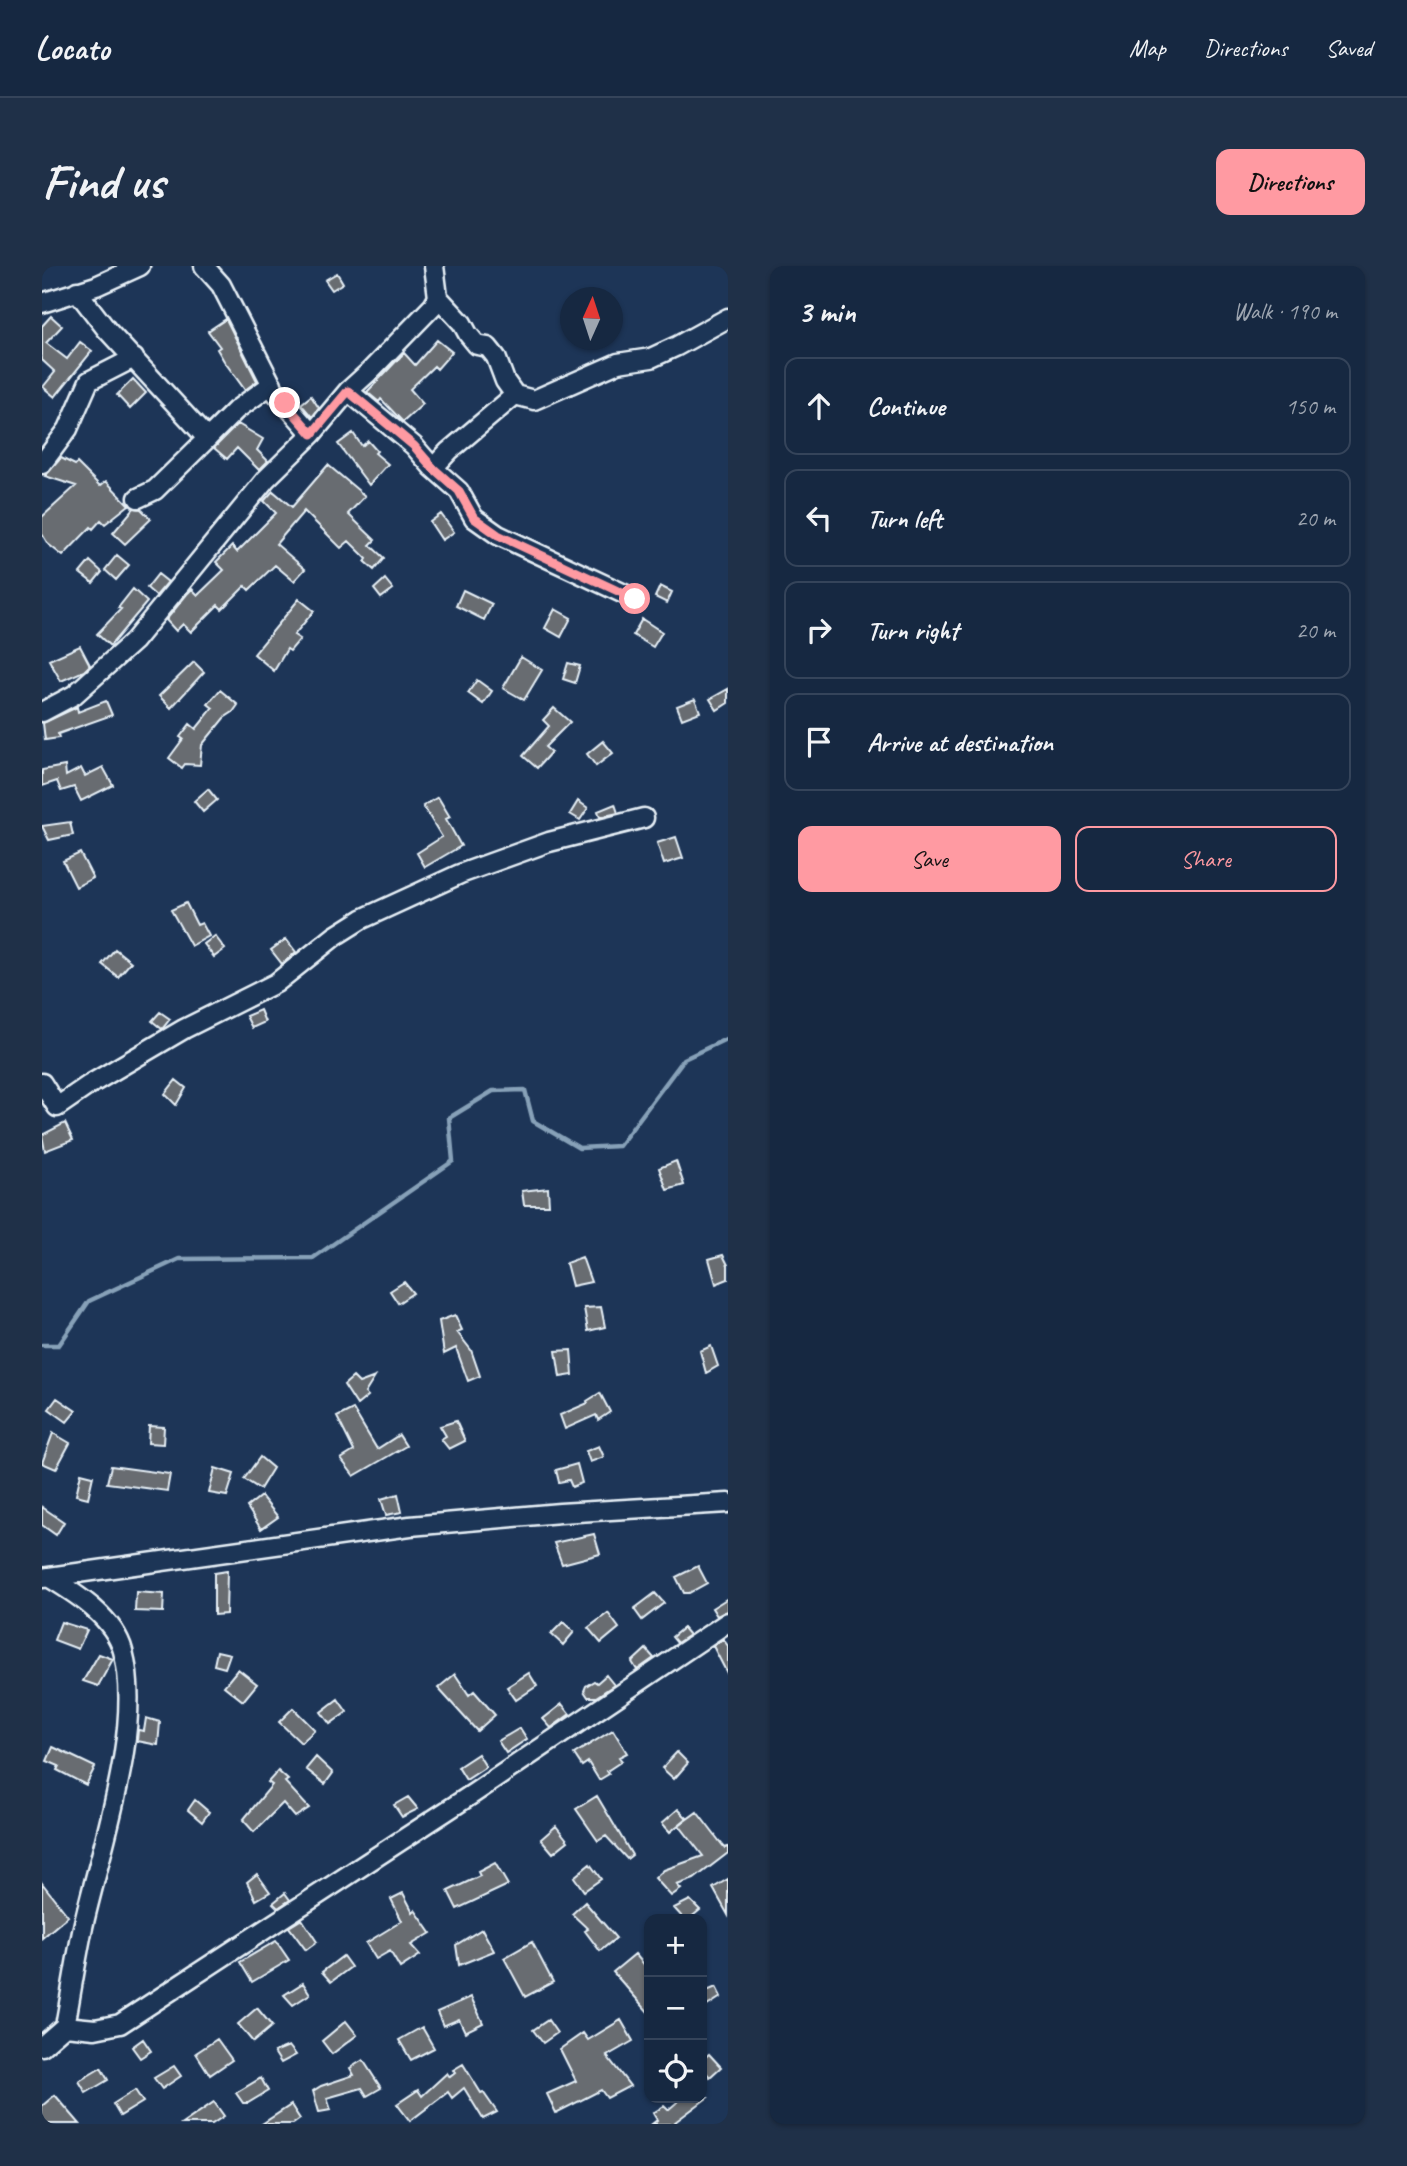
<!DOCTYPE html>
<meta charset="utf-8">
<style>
:root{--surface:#162841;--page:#1f3048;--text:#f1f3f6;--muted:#9ea6b1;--line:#35445a;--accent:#ff9aa2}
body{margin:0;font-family:Caveat,sans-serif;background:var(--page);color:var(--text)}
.controls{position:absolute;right:21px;bottom:21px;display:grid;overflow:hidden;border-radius:14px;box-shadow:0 2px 5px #0004}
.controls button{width:63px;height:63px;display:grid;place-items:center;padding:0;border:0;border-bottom:2px solid var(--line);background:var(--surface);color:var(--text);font:35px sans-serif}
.compass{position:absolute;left:518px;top:21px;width:63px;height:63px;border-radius:50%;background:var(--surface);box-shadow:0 2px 5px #0004;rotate:3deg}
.stop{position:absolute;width:21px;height:21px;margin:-16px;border:5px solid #ff9aa2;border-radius:50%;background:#fff}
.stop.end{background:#ff9aa2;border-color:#fff;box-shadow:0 2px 7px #0008}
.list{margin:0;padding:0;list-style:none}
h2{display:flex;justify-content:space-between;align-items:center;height:91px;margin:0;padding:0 28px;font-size:30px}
h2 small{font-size:23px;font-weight:400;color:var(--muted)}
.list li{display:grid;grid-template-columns:46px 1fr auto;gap:21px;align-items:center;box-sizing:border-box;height:98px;margin:0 14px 14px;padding:0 14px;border:2px solid var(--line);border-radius:14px}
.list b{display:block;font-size:26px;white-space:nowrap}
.list em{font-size:23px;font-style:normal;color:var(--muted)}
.actions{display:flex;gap:14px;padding:21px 28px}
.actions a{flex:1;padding:16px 0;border:2px solid var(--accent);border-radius:14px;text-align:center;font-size:24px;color:var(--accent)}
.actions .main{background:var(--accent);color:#111}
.icon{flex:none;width:38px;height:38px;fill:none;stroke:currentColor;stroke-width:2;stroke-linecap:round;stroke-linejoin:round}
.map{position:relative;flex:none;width:686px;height:1858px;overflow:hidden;border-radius:14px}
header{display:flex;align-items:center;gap:42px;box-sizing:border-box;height:98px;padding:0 35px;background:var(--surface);border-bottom:2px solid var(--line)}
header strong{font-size:33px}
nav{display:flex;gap:38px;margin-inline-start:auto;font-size:24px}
.intro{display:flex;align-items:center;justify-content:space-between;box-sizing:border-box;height:168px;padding:0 42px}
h1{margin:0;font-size:49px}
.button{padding:18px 32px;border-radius:14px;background:var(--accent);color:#111;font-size:24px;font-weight:700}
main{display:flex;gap:42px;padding:0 42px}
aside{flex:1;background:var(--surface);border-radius:14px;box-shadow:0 2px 5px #0004}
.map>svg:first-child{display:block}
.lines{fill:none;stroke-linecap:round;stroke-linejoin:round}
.stream{stroke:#87a1b8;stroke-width:4.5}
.building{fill:#676c71;stroke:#e8f1f8;stroke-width:2}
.minor-casing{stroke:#e8f1f8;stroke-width:23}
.minor{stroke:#1d3557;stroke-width:18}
.route{stroke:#ff9aa2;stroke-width:9}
</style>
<header>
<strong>Locato</strong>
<nav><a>Map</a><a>Directions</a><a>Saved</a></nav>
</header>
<div class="intro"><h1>Find us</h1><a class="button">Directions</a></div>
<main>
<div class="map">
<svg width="686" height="1858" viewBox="0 0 686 1858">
<rect width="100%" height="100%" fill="#1d3557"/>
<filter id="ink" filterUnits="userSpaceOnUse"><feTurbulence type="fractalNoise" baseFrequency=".0143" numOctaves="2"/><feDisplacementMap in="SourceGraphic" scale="14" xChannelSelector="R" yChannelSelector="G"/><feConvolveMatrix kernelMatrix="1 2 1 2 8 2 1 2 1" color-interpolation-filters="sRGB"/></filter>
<g filter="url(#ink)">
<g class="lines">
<!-- stream -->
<path class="stream" d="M0,1079H17L47,1035L137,993L271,992L411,895L407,852L451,825L483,824L491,855L537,882L577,880L642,793L686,772"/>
</g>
<!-- building -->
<path class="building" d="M295,7L301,17L290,24L283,14Z
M9,50L20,60L4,77L25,93L38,76L50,85L13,131L1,121L13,106L0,94V60Z
M184,53L215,115L203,124L182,95L175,83L178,81L166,65Z
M395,74L410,86L395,103L392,100L368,123L381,138L361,156L339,133L337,136L325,126L362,87L373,99Z
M91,113L104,127L88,143L75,129Z
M269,130L277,142L270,151L259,138Z
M196,158L221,173L215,184L226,195L217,204L195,182L185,193L172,182Z
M311,167L320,180L326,175L335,185L333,187L346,198L327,219L296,178Z
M19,192L33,199L35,197L58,220L64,215L87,239L63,258L59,254L51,263L49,261L21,290L6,278L0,268V251L34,220L3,210Z
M286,199L323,230L306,248L333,274L328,279L342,292L332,304L323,296L325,293L307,275L299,282L262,245L234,278L263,303L252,315L233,299L207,324L203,320L180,343L176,339L149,366L141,358L134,365L124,354L145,328L150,323L156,329L182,304L174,296L190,280L195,286L234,247L222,235L231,225L250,241Z
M92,242L99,243L109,253L83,278L71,267Z
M399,248L412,266L400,274L388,256Z
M75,289L87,299L74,314L63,304Z
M48,295L60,306L51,317L38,307Z
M116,308L126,316L114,330L105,322Z
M343,313L351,323L339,332L332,323Z
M618,320L630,326L625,337L613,331Z
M91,323L105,336L68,380L55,368L79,343L76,342Z
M421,324L450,338L442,354L414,340Z
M257,333L272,345L252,369L258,373L248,385L245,383L232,405L212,388Z
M513,343L529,352L519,371L503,362Z
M600,353L620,366L611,381L591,369Z
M38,380L48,399L42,405L19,415L7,394Z
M479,391L500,404L482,434L461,422Z
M152,396L162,406L129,442L117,430Z
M526,397L538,400L533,417L521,413Z
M435,414L450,425L441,438L426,427Z
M686,423V437L675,444L668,433Z
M178,424L196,439L191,446L182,452L160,479L158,499L143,498L140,502L127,492L141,473L138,471L148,458L154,463L171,442L166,438Z
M653,433L658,446L640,453L635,440Z
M64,435L70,449L16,468L17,472L3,474L1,457L35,441L36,446Z
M512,442L528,456L503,481L509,486L495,502L481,490L507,460L501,454Z
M561,475L571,487L554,500L545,488Z
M23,500L24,510L39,502L43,510L61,501L71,519L39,535L32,521L19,525L15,515L0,520V504Z
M166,523L175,534L161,546L152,535Z
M396,531L408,551L404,553L419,580L383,601L375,587L400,571L381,540Z
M536,535L546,542L538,554L528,548Z
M573,538L576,547L558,551L556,545Z
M28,556L31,569L7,574L0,560Z
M634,571L641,592L622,598L615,577Z
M38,587L51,612L34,621L21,595Z
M144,637L155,659L160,657L167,670L149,680L129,644Z
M173,670L183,683L172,691L162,678Z
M244,673L254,686L240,698L229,684Z
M73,683L89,696L76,711L60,698Z
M218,744L223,756L210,762L204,750Z
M118,746L128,753L120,763L110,755Z
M134,814L144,822L134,839L123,828Z
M23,857L31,874L3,885L0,869Z
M634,895L642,919L625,924L617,902Z
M506,922L507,939H482L480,925Z
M681,989L686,999V1013L674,1018L667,993Z
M540,991L549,1016L530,1020L524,997Z
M362,1016L371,1027L356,1037L348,1025Z
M559,1041L563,1061L546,1065L542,1042Z
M413,1049L420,1064L415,1066L429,1084L438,1110L426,1115L414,1082L402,1088L397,1055Z
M669,1080L676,1100L664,1107L658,1085Z
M529,1084L531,1109L518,1111L514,1085Z
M311,1111L317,1117L333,1111L323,1127L326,1130L315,1139L302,1119Z
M558,1127L568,1146L556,1154L554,1149L523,1163L518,1149L546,1137L545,1135Z
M15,1132L34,1145L25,1156L7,1143Z
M311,1143L335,1183L357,1169L364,1180L312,1210L299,1193L312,1185L295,1151Z
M414,1155L423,1175L407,1183L399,1173L404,1170L398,1160Z
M107,1160L122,1161L121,1178L106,1177Z
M11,1167L28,1177L14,1203L0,1197Z
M557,1180L562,1191L548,1196L544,1185Z
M218,1191L231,1202L218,1223L202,1213Z
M535,1198L540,1217L530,1221L527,1214L517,1216L514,1204Z
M69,1200L128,1208L125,1225L65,1217Z
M173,1202L192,1208L185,1230L167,1227Z
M39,1207L51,1210L46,1232L34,1229Z
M356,1228L360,1246L344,1249L339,1233Z
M219,1230L236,1251L219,1263L205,1241Z
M0,1241L22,1256L14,1269L0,1259Z
M552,1268L558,1288L520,1298L512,1277Z
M656,1300L665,1317L647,1327H642L634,1311Z
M185,1305L184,1348L172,1349V1307Z
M94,1326L122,1328L121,1346L93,1345Z
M613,1327L622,1337L600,1354L592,1343Z
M686,1332V1345L675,1350L670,1342Z
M566,1347L577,1362L559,1377L546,1362Z
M19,1356L45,1364L36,1383L12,1374Z
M521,1356L532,1366L521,1379L509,1368Z
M641,1362L647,1369L635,1377L630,1371Z
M681,1373L686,1380V1409L671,1380Z
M604,1383L612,1392L595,1404L590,1396Z
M175,1385L188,1388L183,1402L172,1399Z
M57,1388L71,1393L56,1420L41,1415Z
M196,1403L215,1418L201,1435L182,1420Z
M487,1407L495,1420L474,1434L465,1421Z
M413,1408L427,1429L432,1425L453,1449L435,1465L396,1422Z
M564,1409L572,1419L554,1431H546L542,1425L544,1420L552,1415L555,1417Z
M296,1433L305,1446L288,1458L279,1446Z
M520,1438L528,1448L509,1462L501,1453Z
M251,1442L273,1464L259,1477L237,1456Z
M104,1452L118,1456L116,1479L95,1475L96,1464L102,1465Z
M478,1462L485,1473L464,1487L456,1475Z
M571,1464L585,1487L577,1491L580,1495L565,1505L567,1508L557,1514L546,1496L540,1500L532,1488Z
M11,1481L53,1501L44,1519L15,1504L17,1500L5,1495Z
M635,1486L646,1497L632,1513L620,1502Z
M436,1488L444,1501L424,1514L416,1501Z
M274,1491L291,1507L283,1518L264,1503Z
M236,1505L246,1514L243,1516L267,1542L253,1551L241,1537L212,1566L201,1554L230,1519L226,1516Z
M555,1530L590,1589L585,1593L564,1570L556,1575L534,1543Z
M366,1531L376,1543L360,1551L352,1539Z
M153,1534L167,1546L160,1556L146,1544Z
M636,1543L645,1552L628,1566L620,1557Z
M655,1546L678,1576L683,1582L686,1581V1587L652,1613L635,1619L639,1623L629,1630L613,1612L622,1604L661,1590L637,1559Z
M514,1560L526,1575L511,1587L499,1573Z
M453,1597L466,1619L415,1643L406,1625L438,1610L436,1606Z
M548,1598L559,1613L542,1625L532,1611Z
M215,1608L228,1626L214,1634L205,1616Z
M686,1613V1649L671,1622Z
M0,1617L26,1650L0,1672Z
M243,1627L248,1634L236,1642L231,1637Z
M361,1627L371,1646L373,1644L389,1667L369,1679L378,1689L358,1702L348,1685L334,1693L324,1677L360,1655L349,1633Z
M648,1634L658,1644L647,1653H642L632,1642Z
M543,1636L574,1672L558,1685L543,1665L546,1663L530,1648Z
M260,1653L275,1676L264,1684L247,1661Z
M440,1663L452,1685L417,1699L414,1679Z
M234,1675L247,1694L210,1716L198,1696Z
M490,1676L511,1716L483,1731L462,1692Z
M593,1688L607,1704V1747L571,1706Z
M301,1690L309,1701L289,1716L280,1706Z
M261,1717L268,1728L251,1739L242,1729Z
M674,1721L679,1731L665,1740L660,1727Z
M429,1731L441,1757L423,1766L417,1753L401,1760L395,1746Z
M215,1742L230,1760L211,1776L196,1758Z
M506,1754L515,1767L501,1777L491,1764Z
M579,1754L591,1775L565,1790L588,1820L565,1832L559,1824L514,1847L505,1828L534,1815L518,1783L541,1767L546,1774Z
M304,1755L315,1769L290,1788L280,1775Z
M380,1761L392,1782L369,1794L357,1774Z
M101,1773L109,1785L98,1792L90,1781Z
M175,1773L190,1794L168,1809L154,1787Z
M247,1780L254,1789L239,1797L232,1786Z
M667,1788L679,1801L668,1811L660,1802V1794Z
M321,1794L339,1822L325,1830L320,1822L285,1832L289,1844L277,1846L271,1825L279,1820L312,1809L308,1802Z
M421,1798L439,1827L441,1826L455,1846L441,1853L422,1822L410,1832L406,1826L368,1855L355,1838L376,1824L380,1830L405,1807L408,1811L413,1807L411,1804Z
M132,1800L139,1810L120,1823L112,1812Z
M59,1802L66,1814L44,1827L37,1815Z
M219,1812L226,1825L206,1837H201L194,1827Z
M93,1824L101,1836L78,1850L71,1838Z
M13,1829L38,1858H0V1840Z
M640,1832H665L633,1856L635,1858H610L615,1854L611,1847L622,1840L626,1844Z
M172,1836L182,1850L170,1858H140Z
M249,1839L258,1853L251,1858H220Z"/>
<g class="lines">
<!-- minor casing -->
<g class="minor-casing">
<path id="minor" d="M162,0L179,19L234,127L270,168
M392,0L396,31L420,57L426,68L435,79L446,81L454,91L463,115L473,129
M35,25L65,64L161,168L167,171L194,144L230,118
M0,37L54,20L98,0
M306,125L372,180L391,202L417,225L432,252L456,269L593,333
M0,198L26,163L47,115L92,92
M391,202L407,185L473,129L492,134L576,97L609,92L635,80L686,52
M96,232L113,224L167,171
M0,446L32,429L92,375L224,213L270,168L306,125L328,105L391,40L396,31
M0,817L15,841L47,819L142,763L234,717L293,670L320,653L418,608L507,576L602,552
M0,1312L368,1260L518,1247L686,1237
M8,1312C36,1329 72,1352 81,1385C102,1462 58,1584 41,1661C34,1694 29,1728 23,1760
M0,1780L23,1760L53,1763L78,1758L432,1527L686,1356"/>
</g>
<!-- minor -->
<use href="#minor" class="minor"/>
</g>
</g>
<g class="lines" filter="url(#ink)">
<!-- route -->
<path class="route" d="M243,137L270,168L306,125L372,180L391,202L417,225L432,252L456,269L593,333"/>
</g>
</svg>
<div class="controls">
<button>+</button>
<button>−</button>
<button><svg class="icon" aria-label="locate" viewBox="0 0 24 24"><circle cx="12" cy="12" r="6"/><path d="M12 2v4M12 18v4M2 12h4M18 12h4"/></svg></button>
</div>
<svg class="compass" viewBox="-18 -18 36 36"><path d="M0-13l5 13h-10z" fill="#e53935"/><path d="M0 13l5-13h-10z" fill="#9ea6b1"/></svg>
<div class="stop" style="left:593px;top:333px"></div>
<div class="stop end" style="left:243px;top:137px"></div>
</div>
<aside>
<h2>3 min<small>Walk · 190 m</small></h2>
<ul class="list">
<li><svg class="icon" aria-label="ahead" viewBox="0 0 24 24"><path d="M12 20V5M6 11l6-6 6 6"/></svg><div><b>Continue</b></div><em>150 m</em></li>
<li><svg class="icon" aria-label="left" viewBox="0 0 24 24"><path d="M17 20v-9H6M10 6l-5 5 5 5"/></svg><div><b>Turn left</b></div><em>20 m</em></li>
<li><svg class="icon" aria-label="right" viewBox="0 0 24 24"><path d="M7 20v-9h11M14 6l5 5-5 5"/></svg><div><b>Turn right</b></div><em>20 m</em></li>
<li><svg class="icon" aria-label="arrive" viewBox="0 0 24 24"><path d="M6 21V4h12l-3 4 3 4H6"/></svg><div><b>Arrive at destination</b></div></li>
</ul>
<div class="actions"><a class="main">Save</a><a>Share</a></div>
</aside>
</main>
